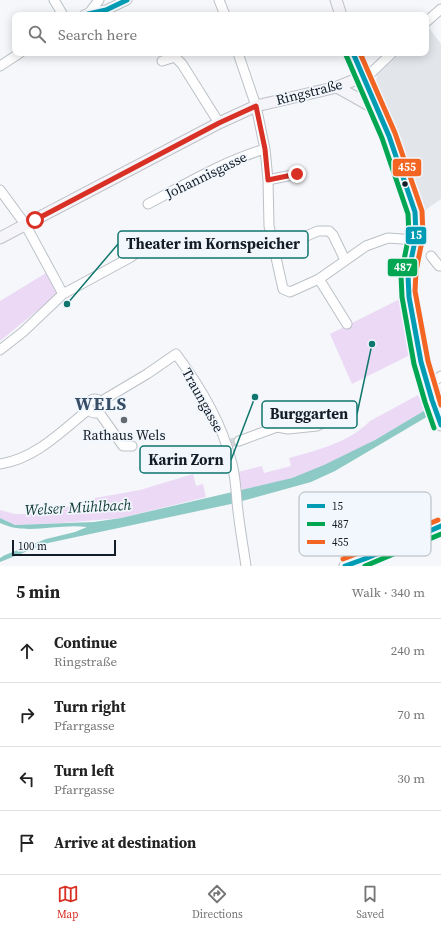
<!DOCTYPE html>
<meta charset="utf-8">
<style>
:root{--surface:#fff;--page:#f2f2f2;--text:#222;--muted:#767676;--line:#e0e0e0;--accent:#d93025}
body{margin:0;font-family:"Source Serif 4",serif;background:var(--page);color:var(--text)}
.scale{position:absolute;left:12px;bottom:10px;width:104px;box-sizing:border-box;padding-left:4px;border:2px solid #131d27;border-top:0;font-size:11px;line-height:14px;white-space:nowrap;color:#131d27;-webkit-text-stroke:3px #f2f7fd;paint-order:stroke}
.stop{position:absolute;width:12px;height:12px;margin:-9px;border:3px solid #d93025;border-radius:50%;background:#fff}
.stop.end{background:#d93025;border-color:#fff;box-shadow:0 1px 4px #0008}
.list{margin:0;padding:0;list-style:none}
h2{display:flex;justify-content:space-between;align-items:center;height:52px;margin:0;padding:0 16px;font-size:17px}
h2 small{font-size:13px;font-weight:400;color:var(--muted)}
.list li{display:grid;grid-template-columns:26px 1fr auto;gap:12px;align-items:center;box-sizing:border-box;height:64px;padding:0 16px;border-top:1px solid var(--line)}
.list b{display:block;font-size:15px;white-space:nowrap}
.list p{margin:0;font-size:13px;white-space:nowrap;color:var(--muted)}
.list em{font-size:13px;font-style:normal;color:var(--muted)}
.icon{flex:none;width:22px;height:22px;fill:none;stroke:currentColor;stroke-width:2;stroke-linecap:round;stroke-linejoin:round}
.map{position:relative;flex:none;width:441px;height:566px;overflow:hidden}
.search{position:absolute;background:var(--surface);box-shadow:0 2px 10px #0003;left:12px;right:12px;top:12px;height:44px;display:flex;align-items:center;gap:10px;box-sizing:border-box;padding:0 14px;border-radius:8px;color:var(--muted);font-size:15px}
.sheet{height:308px;background:var(--surface)}
nav{display:flex;justify-content:space-around;align-items:center;box-sizing:border-box;height:56px;border-top:1px solid var(--line);background:var(--surface);font-size:11px;color:var(--muted)}
nav a{display:grid;justify-items:center;gap:2px}
nav .on{color:var(--accent)}
.map>svg:first-child{display:block}
.built{fill:#e2e6eb}
.green{fill:#ebd9f5}
.water{fill:#8ecac5}
.lines{fill:none;stroke-linecap:round;stroke-linejoin:round}
.minor-tunnel{stroke:#d3d6da;stroke-width:9;stroke-dasharray:9 4.5;stroke-linecap:butt}
.minor-casing{stroke:#bbc1c7;stroke-width:11}
.major-casing{stroke:#c0c2c9;stroke-width:13}
.minor{stroke:#fefefe;stroke-width:9}
.major{stroke:#f5f5f9;stroke-width:11}
.bus-1-casing{stroke:#f2f7fd;stroke-width:8}
.bus-2-casing{stroke:#f2f7fd;stroke-width:8}
.bus-3-casing{stroke:#f2f7fd;stroke-width:8}
.bus-1{stroke:#009cb4;stroke-width:5}
.bus-2{stroke:#00a651;stroke-width:5}
.bus-3{stroke:#f26522;stroke-width:5}
.route{stroke:#d93025;stroke-width:5}
.bus-dot{fill:#131d27;stroke:#f2f7fd;stroke-width:1.5}
.poi-dot{fill:#626971;stroke:#f2f7fd;stroke-width:1.5}
.labels{text-anchor:middle;dominant-baseline:central;stroke-width:3.5;stroke-linejoin:round;paint-order:stroke}
.street-label{font-size:14px;fill:#131d27;stroke:#f2f7fd}
.poi-label{font-size:14px;fill:#131d27;stroke:#f2f7fd}
.water-label{font-size:15px;font-style:italic;fill:#113a36;stroke:#f2f7fd}
.district-label{font-size:18px;font-weight:bold;letter-spacing:1px;fill:#384e67;stroke:#f2f7fd}
.key{fill:#f2f7fd;stroke:#afb6bd;stroke-width:1}
.key-label{font-size:11px;fill:#131d27}
.leader{fill:none;stroke:#0f766e;stroke-width:1.5}
.callout-dot{fill:#0f766e;stroke:#f2f7fd;stroke-width:1.5}
.callout{fill:#f2f7fd;stroke:#0f766e;stroke-width:1.5}
.callout-label{font-size:15px;text-anchor:middle;font-weight:bold;fill:#131d27}
.line-badge{stroke:#f2f7fd;stroke-width:1.5}
.badge-label{font-size:11px;text-anchor:middle;font-weight:bold;fill:#fff}
</style>
<div class="map">
<svg width="441" height="566" viewBox="0 0 441 566">
<rect width="100%" height="100%" fill="#f5f7fa"/>
<!-- built -->
<path class="built" d="M429,28L441,44V199L421,213L375,87L377,75L401,53H426V31Z"/>
<!-- green -->
<path class="green" d="M46,273L59,293L0,341V301Z
M402,298L410,355L352,384L330,334Z
M418,395L425,410C383,436 340,462 292,478C276,483 258,486 242,490L238,472L262,466L264,473L291,466L289,458C318,450 348,443 370,421Z
M193,474L196,486L203,484L206,497L121,518L61,523L15,525L0,518V510L15,514H32L54,508L74,506L76,514L84,511L83,504L95,498L140,490Z"/>
<!-- water -->
<path class="water" d="M441,389V397L430,415L335,471L311,482L231,504L48,543L0,562V558L5,555L46,539L75,532L87,527C58,523 27,536 0,523V518L15,525L94,522L121,518L292,478L324,465L375,440L427,409Z"/>
<g class="lines">
<!-- minor-tunnel -->
<path class="minor-tunnel" d="M231,443L239,441"/>
<!-- minor casing -->
<g class="minor-casing">
<path id="minor" d="M54,0L63,15
M219,0L225,15
M89,13L99,0
M84,15L89,13L106,10L127,0
M426,22L441,9
M238,53L256,106L265,149L268,180L269,226L283,289L290,292L319,279L366,246L388,238L416,240
M162,61L175,57L182,64L219,123
M0,66L20,53
M362,77L371,73L392,53
M268,180L297,174
M0,190L25,224L63,294
M148,204C186,184 224,161 265,149
M274,250L318,231H329L333,235L345,260
M431,256L439,266H441
M319,279L347,324
M0,350L23,332L63,294L131,257L141,249
M425,385L433,382L441,376
M88 406a7 7 0 1 1 14 0a7 7 0 1 1-14 0Z
M100,402L147,374L176,354C200,386 221,421 231,460C235,473 236,488 237,502C239,524 243,545 246,566
M98,411L123,446H132
M239,441L277,427L288,429L317,426L348,409
M0,464C35,459 62,431 89,409"/>
</g>
<!-- major casing -->
<g class="major-casing">
<path id="major" d="M336,0L341,15
M353,53L358,67L370,90L389,136L415,212C417,220 417,230 416,239C414,253 408,266 408,281C407,295 411,309 413,323C419,359 427,391 441,425
M337,87L378,110
M0,238L219,123L256,106L337,87L362,77
M345,566L367,558L441,526"/>
</g>
<!-- minor -->
<use href="#minor" class="minor"/>
<!-- major -->
<use href="#major" class="major"/>
<!-- bus-1 casing -->
<g class="bus-1-casing">
<path id="bus-1" d="M84,15L106,10L127,0
M353,53L389,136L415,212L416,236L408,275L409,297L421,362L432,400L441,425
M345,566L367,558L441,526"/>
</g>
<!-- bus-2 casing -->
<g class="bus-2-casing">
<path id="bus-2" d="M346,55L382,138L408,214L409,235L401,275L402,297L414,364L425,402L434,428
M365,566L441,534"/>
</g>
<!-- bus-3 casing -->
<g class="bus-3-casing">
<path id="bus-3" d="M360,53L395,133L422,211L423,236L416,271L415,291L428,361L441,405
M343,559L364,551L438,520"/>
</g>
<!-- bus-1 -->
<use href="#bus-1" class="bus-1"/>
<!-- bus-2 -->
<use href="#bus-2" class="bus-2"/>
<!-- bus-3 -->
<use href="#bus-3" class="bus-3"/>
</g>
<g class="lines">
<!-- route -->
<path class="route" d="M35,220L219,123L256,106L265,149L268,180L297,174"/>
</g>
<!-- markers -->
<circle class="bus-dot" cx="405" cy="184" r="3.5"/>
<circle class="poi-dot" cx="124" cy="420" r="4"/>
<g class="labels">
<!-- street labels -->
<g class="street-label">
<text transform="translate(309 92) rotate(-14)">Ringstraße</text>
<text transform="translate(206 175) rotate(-26)">Johannisgasse</text>
<text transform="translate(203 400) rotate(61)">Traungasse</text>
</g>
<!-- poi labels -->
<g class="poi-label">
<text x="124" y="435">Rathaus Wels</text>
</g>
<!-- water labels -->
<g class="water-label">
<text transform="translate(78 507) rotate(-3)">Welser Mühlbach</text>
</g>
<!-- district labels -->
<g class="district-label">
<text x="101" y="403">WELS</text>
</g>
</g>
<!-- legend -->
<rect x="299" y="492" width="132" height="64" rx="6" class="key"/>
<rect x="307" y="504" width="18" height="4" fill="#009cb4"/>
<rect x="307" y="522" width="18" height="4" fill="#00a651"/>
<rect x="307" y="540" width="18" height="4" fill="#f26522"/>
<g class="key-label">
<text x="332" y="510">15</text>
<text x="332" y="528">487</text>
<text x="332" y="546">455</text>
</g>
<!-- callouts -->
<path class="leader" d="M67 304L118 244M372 344L357 414M255 397L231 460"/>
<g class="callout-dot">
<circle cx="67" cy="304" r="4"/>
<circle cx="372" cy="344" r="4"/>
<circle cx="255" cy="397" r="4"/>
</g>
<g class="callout">
<rect x="118" y="231" width="190" height="27" rx="4"/>
<rect x="262" y="401" width="95" height="27" rx="4"/>
<rect x="140" y="446" width="91" height="27" rx="4"/>
</g>
<g class="callout-label">
<text x="213" y="249">Theater im Kornspeicher</text>
<text x="309" y="419">Burggarten</text>
<text x="186" y="465">Karin Zorn</text>
</g>
<g class="line-badge">
<rect x="392" y="158" width="30" height="19" rx="4" fill="#f26522"/>
<rect x="405" y="226" width="22" height="19" rx="4" fill="#009cb4"/>
<rect x="387" y="258" width="31" height="19" rx="4" fill="#00a651"/>
</g>
<g class="badge-label">
<text x="407" y="171">455</text>
<text x="416" y="239">15</text>
<text x="403" y="271">487</text>
</g>
</svg>
<div class="scale">100 m</div>
<div class="stop" style="left:35px;top:220px"></div>
<div class="stop end" style="left:297px;top:174px"></div>
<div class="search"><svg class="icon" aria-label="search" viewBox="0 0 24 24"><circle cx="10" cy="10" r="6"/><path d="M15 15l6 6"/></svg>Search here</div>
</div>
<section class="sheet">
<h2>5 min<small>Walk · 340 m</small></h2>
<ul class="list">
<li><svg class="icon" aria-label="ahead" viewBox="0 0 24 24"><path d="M12 20V5M6 11l6-6 6 6"/></svg><div><b>Continue</b><p>Ringstraße</p></div><em>240 m</em></li>
<li><svg class="icon" aria-label="right" viewBox="0 0 24 24"><path d="M7 20v-9h11M14 6l5 5-5 5"/></svg><div><b>Turn right</b><p>Pfarrgasse</p></div><em>70 m</em></li>
<li><svg class="icon" aria-label="left" viewBox="0 0 24 24"><path d="M17 20v-9H6M10 6l-5 5 5 5"/></svg><div><b>Turn left</b><p>Pfarrgasse</p></div><em>30 m</em></li>
<li><svg class="icon" aria-label="arrive" viewBox="0 0 24 24"><path d="M6 21V4h12l-3 4 3 4H6"/></svg><div><b>Arrive at destination</b></div></li>
</ul>
</section>
<nav>
<a class="on"><svg class="icon" aria-label="map" viewBox="0 0 24 24"><path d="M3 6l6-2 6 2 6-2v14l-6 2-6-2-6 2zM9 4v14M15 6v14"/></svg>Map</a>
<a><svg class="icon" aria-label="directions" viewBox="0 0 24 24"><path d="M12 3l9 9-9 9-9-9zM9 14v-3h6M13 9l2 2-2 2"/></svg>Directions</a>
<a><svg class="icon" aria-label="saved" viewBox="0 0 24 24"><path d="M7 4h10v16l-5-4-5 4z"/></svg>Saved</a>
</nav>
